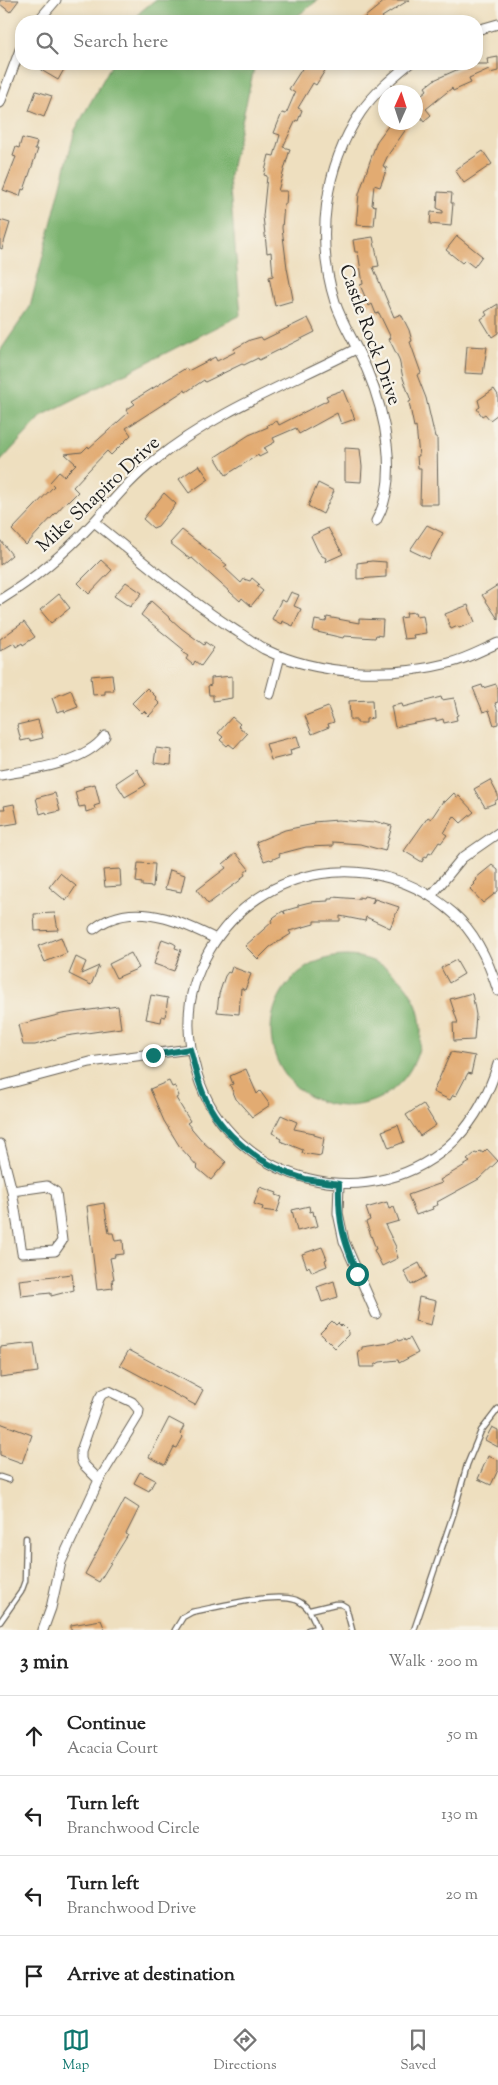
<!DOCTYPE html>
<meta charset="utf-8">
<style>
:root{--surface:#fff;--page:#f2f2f2;--text:#222;--muted:#767676;--line:#e0e0e0;--accent:#0f766e}
body{margin:0;font-family:"Sorts Mill Goudy",serif;background:var(--page);color:var(--text)}
.compass{position:absolute;left:378px;top:85px;width:45px;height:45px;border-radius:50%;background:var(--surface);box-shadow:0 2px 8px #0003;rotate:3deg}
.stop{position:absolute;width:15px;height:15px;margin:-11px;border:4px solid #0f766e;border-radius:50%;background:#fff}
.stop.end{background:#0f766e;border-color:#fff;box-shadow:0 1px 5px #0008}
.list{margin:0;padding:0;list-style:none}
h2{display:flex;justify-content:space-between;align-items:center;height:65px;margin:0;padding:0 20px;font-size:21px}
h2 small{font-size:16px;font-weight:400;color:var(--muted)}
.list li{display:grid;grid-template-columns:32px 1fr auto;gap:15px;align-items:center;box-sizing:border-box;height:80px;padding:0 20px;border-top:1px solid var(--line)}
.list b{display:block;font-size:19px;white-space:nowrap}
.list p{margin:0;font-size:16px;white-space:nowrap;color:var(--muted)}
.list em{font-size:16px;font-style:normal;color:var(--muted)}
.icon{flex:none;width:28px;height:28px;fill:none;stroke:currentColor;stroke-width:2;stroke-linecap:round;stroke-linejoin:round}
.map{position:relative;flex:none;width:498px;height:1630px;overflow:hidden}
.search{position:absolute;background:var(--surface);box-shadow:0 2px 8px #0003;left:15px;right:15px;top:15px;height:55px;display:flex;align-items:center;gap:12px;box-sizing:border-box;padding:0 18px;border-radius:20px;color:var(--muted);font-size:19px}
.sheet{height:385px;background:var(--surface)}
nav{display:flex;justify-content:space-around;align-items:center;box-sizing:border-box;height:70px;border-top:1px solid var(--line);background:var(--surface);font-size:14px;color:var(--muted)}
nav a{display:grid;justify-items:center;gap:2px}
nav .on{color:var(--accent)}
.map>svg:first-child{display:block}
.forest{fill:#7cb370;stroke:#4c6846}
.building{fill:#e2ab72}
.lines{fill:none;stroke-linecap:round;stroke-linejoin:round}
.service-casing{stroke:#666055;stroke-width:7}
.minor-casing{stroke:#666055;stroke-width:11}
.service{stroke:#fff;stroke-width:4.5}
.minor{stroke:#fff;stroke-width:9}
.route{stroke:#0f766e;stroke-width:6}
.labels{text-anchor:middle;dominant-baseline:central;stroke-width:4.5;stroke-linejoin:round;paint-order:stroke}
.street-label{font-size:19px;fill:#1c1c1c;stroke:#f7f3e8}
</style>
<div class="map">
<svg width="498" height="1630" viewBox="0 0 498 1630">
<rect width="100%" height="100%" fill="#f7f3e8"/>
<filter id="ink" filterUnits="userSpaceOnUse"><feTurbulence type="fractalNoise" baseFrequency=".02" numOctaves="2"/><feDisplacementMap in="SourceGraphic" scale="10" xChannelSelector="R" yChannelSelector="G"/><feConvolveMatrix kernelMatrix="1 2 1 2 8 2 1 2 1" color-interpolation-filters="sRGB"/></filter>
<filter id="wash" filterUnits="userSpaceOnUse"><feTurbulence type="fractalNoise" baseFrequency=".0096" numOctaves="4" result="noise"/><feDisplacementMap in="SourceGraphic" scale="20" xChannelSelector="R" yChannelSelector="G"/><feGaussianBlur stdDeviation="1.12" result="paint"/><feColorMatrix in="noise" values="0 0 0 0 0 0 0 0 0 0 0 0 0 0 0 0 0 1.4 0 .05"/><feComposite in="paint" operator="in"/></filter>
<g filter="url(#wash)">
<rect width="100%" height="100%" fill="#eedfbf"/>
<!-- forest -->
<path class="forest" d="M155,0H318L291,21H135L140,12Z
M112,64H255L229,179L241,315L43,415L0,462V351L30,307L75,130Z
M271 1031a75 75 0 1 1 150 0a75 75 0 1 1-150 0Z"/>
<g id="blocks">
<!-- building -->
<path class="building" d="M0,0H19L10,12L0,4Z
M386,0H409L382,17L385,21H360Z
M498,57V71L490,73L489,69L469,78L471,83L453,91L452,88L426,109L431,115L424,121L416,111V99L427,90L425,87L434,80L463,67L462,64H488L487,59Z
M45,64H67L58,80L41,70Z
M305,64H329L316,85L313,83L298,108L302,110L298,121L296,120L283,147L290,149L278,191H287L286,204H284L282,228L287,268L293,299L292,301L275,306L269,277L273,276L271,252L267,253L263,216L267,176L264,175L269,155L274,156L280,135L274,133L282,113L286,114L295,93L289,89Z
M36,91L52,96L44,117L29,111Z
M391,122H411L388,155L383,166L387,168L380,187L374,185L372,205L376,206L374,226L356,225L359,194L370,161L377,141Z
M22,138L37,142L35,149H38L24,190L22,189L20,196L3,190L16,157L13,156L16,147L19,148Z
M483,151L492,164L464,183L455,170Z
M438,192L452,193L451,203H453L451,226L430,224L431,212L443,213V211L437,208Z
M0,220L10,223L2,249L0,248Z
M457,236L482,256L474,267L465,260L462,263L446,250Z
M373,237L379,266L373,267L394,317L401,314L409,330L412,341L410,342L421,373L417,375L426,398L435,437H437L438,504H420L421,468H418L417,456H419L416,426L414,427L409,402L411,401L403,378L399,359L389,339L391,338L379,313L376,314L372,304L369,306L360,285L363,284L358,252H355L353,240Z
M498,304V333L492,337L481,319L487,315L485,312Z
M308,318L315,332L259,360L258,358L244,365L242,364L205,382L204,380L186,392L185,390L126,428L131,435L111,455L107,451L86,473L73,487L78,492L69,501L68,500L26,545L12,530L54,486L50,482L59,472L64,476L76,464L65,454L82,452L88,446L89,448L128,413L126,410L135,404L132,401L186,368L188,371L215,357L217,361L235,352L234,349L250,340L261,337L263,340Z
M467,346L487,347L483,374L465,373Z
M494,389L498,395V414L490,420L485,414L482,416L477,409L480,407L478,400Z
M343,390L355,419L341,424L337,413L299,434L296,428L273,438L275,442L264,448L267,453L259,457L258,455L226,475L215,457L249,435L268,427L267,425L277,421L279,425L328,400L326,396Z
M345,448L360,449L362,467L361,482L345,481Z
M199,465L209,479L189,493L179,479Z
M318,483L334,491L323,514L308,506Z
M164,493L176,504L158,526L153,528L143,519Z
M427,525L443,533L429,559L410,550Z
M328,528L343,554L325,562L326,558L322,556L318,551L311,536Z
M182,530L227,565L224,567L241,583L244,579L250,581L252,578L259,584L257,586L263,591L251,606L242,598L240,601L192,558L190,559L170,543Z
M0,540L12,555L0,565Z
M101,560L112,570L89,594L78,583Z
M372,561L386,562V577L357,579V563Z
M126,582L142,593L130,607L114,596Z
M498,585V619L482,595Z
M291,592L299,595L294,606L301,609L293,626L282,621L281,624L272,619L281,600L286,602Z
M59,594L70,608L51,623L40,610Z
M151,601L181,628L204,645L205,642L214,648L201,666L195,661L193,665L186,659L188,656L182,652L184,650L141,615Z
M468,605L475,622L459,628L458,626L451,629L445,614Z
M415,612L416,616L423,615L426,633L413,635L414,638L404,639L400,618L407,617L406,613Z
M327,617L359,623V619L383,620L382,636L376,635L375,638L344,636L343,638L313,631L315,620L326,622Z
M24,622L35,637L23,645L22,643L16,647L14,643L0,651V639Z
M112,674L114,691H105V694L93,695L91,676Z
M232,676V698L213,701V695H209L208,686L211,685V678Z
M496,684L498,689V702L495,703L498,711V724L494,725L489,710L483,712L473,688L482,685L483,688Z
M147,688L157,698L156,700L160,704L149,716L144,711L142,713L132,703Z
M71,690L78,707L65,712L64,710L57,712L52,698Z
M441,697L442,700L454,698L458,715L456,716L457,720L444,723L443,719L436,721V719L395,727L391,706L402,704L403,707Z
M372,700L373,718L366,719V723H357V720H350L349,701Z
M328,707L334,722L328,724L329,727L312,734L305,716Z
M232,717L240,724L238,726L247,734L234,748L229,744L227,746L220,740L223,737L218,733Z
M38,720L43,738L30,741V739L21,741L17,725Z
M297,736L300,747L290,750L291,755L271,760L266,744Z
M156,748L172,750L171,765L154,763Z
M137,769L146,785L125,797L116,783Z
M490,780L498,795V799L494,802L495,803L485,807L474,789Z
M95,784L100,804L94,806L95,809L86,812L85,806L79,807L75,792L84,789L83,787Z
M55,793L60,811L47,814L46,812L40,814L36,798Z
M454,793L457,797L459,796L474,812L461,823L454,816L444,833L447,835L441,843L439,842L431,854L429,853L427,857L425,856L422,862L404,851L428,817L431,819L443,801L445,802Z
M14,804L18,823L0,826V809H5L4,806Z
M338,820L374,823V821L392,826L385,851L360,844L333,842V846L306,847L279,854L280,856L271,860L270,859L264,861L256,842L285,830L314,824L313,822Z
M236,853L249,869L244,873L245,875L241,878L242,879L208,904L197,890L226,868L223,864Z
M138,863L155,864L153,887L142,886V883L136,882Z
M492,865L498,870V891L483,903L470,889L475,884L474,883L477,880L476,878Z
M120,869L121,886L105,887L103,870Z
M170,870L185,875L181,892L165,889Z
M60,873L76,886L66,901L49,887Z
M364,896L374,898L372,904L375,899L399,907L390,928L366,917L365,921L340,916V921H314V924L289,931L291,934L270,947L258,959L245,946L272,922L271,920L274,917L283,911L285,914L284,911L298,907V905L310,902L328,901V899H333V897L359,899V897L363,898Z
M55,913L58,930L35,931L34,914Z
M61,937L67,953L45,962L38,946Z
M162,939L173,943L176,945L175,948L181,950L174,971L154,964Z
M131,953L139,968L116,978L109,964Z
M76,957L86,962L81,974L99,966L91,985L69,974Z
M456,960L464,974L449,983L441,968Z
M232,967L251,974L245,990L241,988L239,1014L217,1012L219,994L225,976L228,972L230,973Z
M472,993L476,1015L474,1040L454,1041L453,1023H458L450,999Z
M151,995L168,998L165,1017L162,1016L161,1022L146,1019Z
M118,1006L121,1028L66,1036L35,1045H23L18,1025L62,1014Z
M451,1052L475,1056L471,1074L468,1073L456,1096L453,1095L450,1100L433,1092Z
M246,1069L257,1094L260,1091L270,1105L252,1117L236,1099L230,1085L233,1084L230,1076Z
M169,1081L172,1087L175,1086L179,1096L176,1098L190,1121L187,1123L204,1143L226,1162L211,1180L197,1168L198,1167L180,1147L164,1121L150,1089Z
M423,1104L436,1125L420,1136L406,1115Z
M281,1115L297,1122L294,1129L314,1133V1135L324,1138L321,1156L302,1153L303,1150L280,1141L281,1139L277,1137L278,1136L272,1133Z
M398,1125L404,1142L389,1148L382,1131Z
M487,1149L498,1161L479,1179L437,1202L438,1205L432,1207L433,1209L416,1215L408,1195L442,1183L440,1180L470,1162L467,1160L475,1153L477,1154L480,1151L483,1153Z
M260,1187L277,1193L276,1195L282,1197L277,1212L262,1210L263,1207L254,1204Z
M387,1202L389,1209L394,1207L399,1221L385,1225L396,1247L395,1249L398,1258L382,1266L374,1250L376,1249L366,1222L370,1220L366,1208Z
M104,1203L109,1233H113L115,1241L123,1240L124,1254L114,1255L115,1257L110,1258L114,1279H112L113,1288L97,1290L87,1206Z
M309,1206L310,1212L313,1211L314,1216L315,1215L318,1226L297,1231L292,1210Z
M322,1247L327,1259L325,1260L327,1266L312,1272L309,1266L307,1268L302,1254Z
M419,1263L426,1277L411,1285L404,1271Z
M72,1274L74,1290L51,1296V1293L21,1296L19,1280Z
M334,1281L338,1297L322,1302L317,1287Z
M419,1297L436,1301L431,1325L415,1321Z
M332,1321L336,1325L338,1323L341,1326L342,1325L348,1331V1335L335,1348L320,1333Z
M410,1338L418,1353L399,1363L398,1360L380,1362L375,1365V1367H360L358,1351L362,1350V1347L390,1343L398,1339L399,1341L404,1339L405,1341Z
M34,1343L38,1372L0,1377V1347Z
M129,1350L203,1390L195,1405L120,1365Z
M169,1418L184,1426L180,1434L183,1437L177,1448L174,1447L165,1465L149,1457Z
M0,1423L32,1435L22,1463L0,1455Z
M492,1427L498,1430V1447L485,1440Z
M488,1456L498,1460V1470L491,1485L478,1479Z
M140,1472L155,1480L149,1491L134,1483Z
M125,1499L139,1508L126,1534L128,1535L99,1582L85,1574Z
M101,1620L105,1630H71V1625Z"/>
</g>
</g>
<g filter="url(#ink)">
<use href="#blocks" fill-opacity="0" stroke="#666055" stroke-width="1"/>
<g class="lines">
<!-- service casing -->
<g class="service-casing">
<path id="service" d="M0,1477L9,1480
M310,1610L335,1604H341L346,1607L352,1630
M0,1622L21,1592L25,1581L26,1538
M175,1630L183,1617L192,1612C218,1607 272,1592 296,1600C309,1605 314,1617 317,1630
M308,1630L317,1628
M414,1630L453,1515L467,1465L481,1431L498,1409"/>
</g>
<!-- minor casing -->
<g class="minor-casing">
<path id="minor" d="M38,21L56,0
M477,30L498,24
M0,103L21,47
M376,521C400,480 385,412 367,370C358,347 343,326 335,302C315,239 324,167 361,112C374,93 392,78 409,64
M94,522C141,559 187,600 238,632C247,637 255,644 264,649C319,676 390,678 449,663C466,659 482,650 498,643
M0,600C34,579 66,552 93,523C113,501 130,479 154,461C214,412 288,384 356,349
M270,694L280,656
M0,775C32,770 85,763 105,736
M431,896L462,858L498,833
M94,929C99,925 105,921 111,919C145,905 186,924 216,939
M498,991C489,962 476,933 453,913C377,846 260,862 209,951C197,972 189,996 189,1020C188,1039 192,1056 197,1074C230,1184 374,1221 456,1139C477,1117 489,1093 498,1064
M0,1086L90,1062L190,1049
M0,1144L12,1191L22,1253L55,1251L62,1241L56,1192L47,1186L12,1191
M339,1184L338,1213L344,1241L376,1314
M109,1391L132,1402L139,1410L138,1416L99,1480L83,1464L81,1459V1451L99,1399L102,1394Z
M43,1630L51,1608L61,1562L99,1480"/>
</g>
<!-- service -->
<use href="#service" class="service"/>
<!-- minor -->
<use href="#minor" class="minor"/>
</g>
</g>
<g class="lines" filter="url(#ink)">
<!-- route -->
<path class="route" d="M153,1055L190,1049C194,1064 197,1079 203,1093C220,1135 262,1167 305,1179C316,1181 328,1182 339,1184C338,1222 343,1238 357,1274"/>
</g>
<g class="labels">
<!-- street labels -->
<g class="street-label">
<text transform="translate(369 335) rotate(70)">Castle Rock Drive</text>
<text transform="translate(99 495) rotate(-43)">Mike Shapiro Drive</text>
</g>
</g>
</svg>
<svg class="compass" viewBox="-18 -18 36 36"><path d="M0-13l5 13h-10z" fill="#e53935"/><path d="M0 13l5-13h-10z" fill="#767676"/></svg>
<div class="stop" style="left:357px;top:1274px"></div>
<div class="stop end" style="left:153px;top:1055px"></div>
<div class="search"><svg class="icon" aria-label="search" viewBox="0 0 24 24"><circle cx="10" cy="10" r="6"/><path d="M15 15l6 6"/></svg>Search here</div>
</div>
<section class="sheet">
<h2>3 min<small>Walk · 200 m</small></h2>
<ul class="list">
<li><svg class="icon" aria-label="ahead" viewBox="0 0 24 24"><path d="M12 20V5M6 11l6-6 6 6"/></svg><div><b>Continue</b><p>Acacia Court</p></div><em>50 m</em></li>
<li><svg class="icon" aria-label="left" viewBox="0 0 24 24"><path d="M17 20v-9H6M10 6l-5 5 5 5"/></svg><div><b>Turn left</b><p>Branchwood Circle</p></div><em>130 m</em></li>
<li><svg class="icon" aria-label="left" viewBox="0 0 24 24"><path d="M17 20v-9H6M10 6l-5 5 5 5"/></svg><div><b>Turn left</b><p>Branchwood Drive</p></div><em>20 m</em></li>
<li><svg class="icon" aria-label="arrive" viewBox="0 0 24 24"><path d="M6 21V4h12l-3 4 3 4H6"/></svg><div><b>Arrive at destination</b></div></li>
</ul>
</section>
<nav>
<a class="on"><svg class="icon" aria-label="map" viewBox="0 0 24 24"><path d="M3 6l6-2 6 2 6-2v14l-6 2-6-2-6 2zM9 4v14M15 6v14"/></svg>Map</a>
<a><svg class="icon" aria-label="directions" viewBox="0 0 24 24"><path d="M12 3l9 9-9 9-9-9zM9 14v-3h6M13 9l2 2-2 2"/></svg>Directions</a>
<a><svg class="icon" aria-label="saved" viewBox="0 0 24 24"><path d="M7 4h10v16l-5-4-5 4z"/></svg>Saved</a>
</nav>
